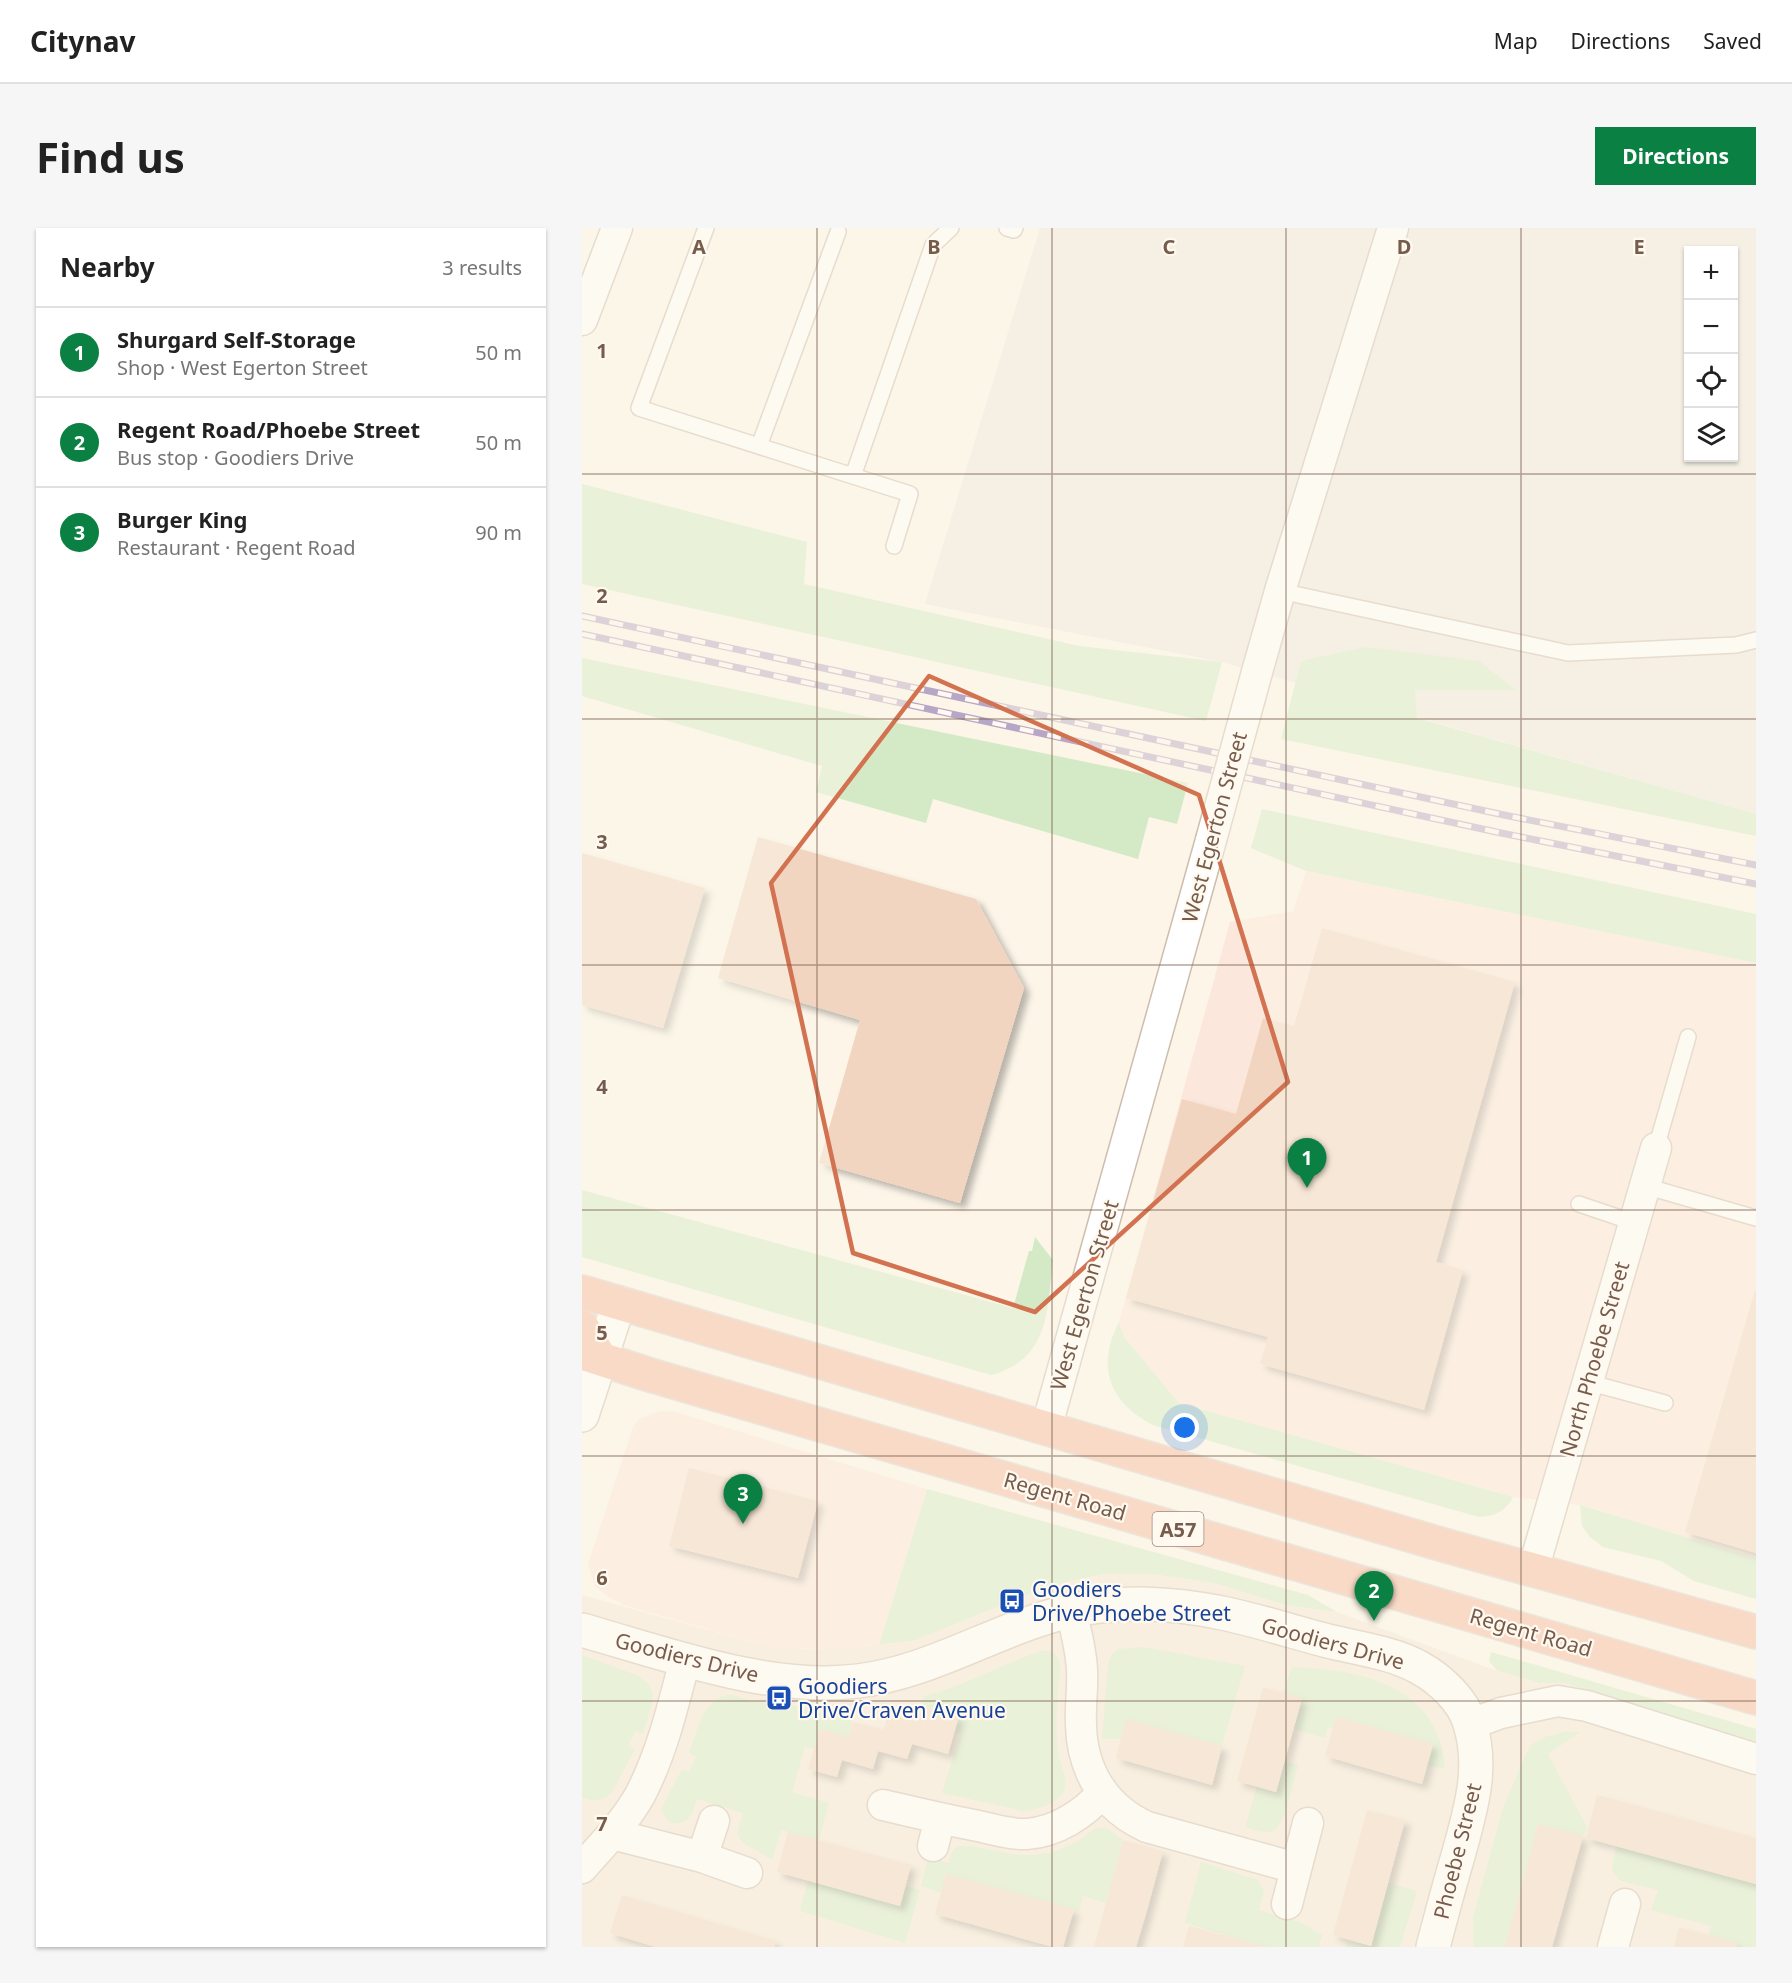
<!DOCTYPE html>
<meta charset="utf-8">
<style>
:root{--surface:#fff;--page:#f6f6f6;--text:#222;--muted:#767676;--line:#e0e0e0;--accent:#0b8043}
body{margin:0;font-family:"Noto Sans",sans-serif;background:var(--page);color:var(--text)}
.controls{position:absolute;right:18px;top:18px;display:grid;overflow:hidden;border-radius:0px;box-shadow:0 2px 4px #0004}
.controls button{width:54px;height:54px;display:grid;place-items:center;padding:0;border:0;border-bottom:2px solid var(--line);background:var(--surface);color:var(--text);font:30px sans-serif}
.you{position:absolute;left:603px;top:1200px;width:21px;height:21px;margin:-15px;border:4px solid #fff;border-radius:50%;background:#1a73e8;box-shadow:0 0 0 9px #1a73e833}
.badge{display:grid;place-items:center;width:39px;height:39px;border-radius:50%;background:var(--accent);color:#fff;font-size:20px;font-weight:700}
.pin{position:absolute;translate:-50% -50px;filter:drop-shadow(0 2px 3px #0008)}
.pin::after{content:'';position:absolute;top:32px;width:21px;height:18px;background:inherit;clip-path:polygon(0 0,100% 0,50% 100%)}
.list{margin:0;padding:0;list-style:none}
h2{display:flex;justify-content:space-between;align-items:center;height:78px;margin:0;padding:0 24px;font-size:26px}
h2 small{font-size:20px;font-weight:400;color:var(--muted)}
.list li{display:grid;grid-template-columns:39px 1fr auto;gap:18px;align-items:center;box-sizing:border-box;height:90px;padding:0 24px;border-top:2px solid var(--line)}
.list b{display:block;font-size:22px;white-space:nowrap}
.list p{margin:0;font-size:20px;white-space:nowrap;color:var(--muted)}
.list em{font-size:20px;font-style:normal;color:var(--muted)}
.icon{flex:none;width:33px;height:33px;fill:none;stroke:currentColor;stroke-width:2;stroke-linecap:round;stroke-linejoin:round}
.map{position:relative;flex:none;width:1174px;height:1719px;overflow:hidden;border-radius:0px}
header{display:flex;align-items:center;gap:36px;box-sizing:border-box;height:84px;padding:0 30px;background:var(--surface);border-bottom:2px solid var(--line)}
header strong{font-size:28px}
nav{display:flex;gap:33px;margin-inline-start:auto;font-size:21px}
.intro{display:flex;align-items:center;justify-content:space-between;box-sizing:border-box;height:144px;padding:0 36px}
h1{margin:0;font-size:42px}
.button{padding:15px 27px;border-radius:0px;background:var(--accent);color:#fff;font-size:21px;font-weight:700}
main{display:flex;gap:36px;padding:0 36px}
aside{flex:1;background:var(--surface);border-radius:0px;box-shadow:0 2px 4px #0004}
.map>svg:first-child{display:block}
.residential{fill:#f4e7d7}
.commercial{fill:#fce7dc}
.industrial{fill:#ede7e1;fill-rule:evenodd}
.green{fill:#d4eac7}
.building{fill:#f1d5c0;filter:url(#shadow)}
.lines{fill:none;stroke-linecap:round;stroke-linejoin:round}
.lane-casing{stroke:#cebdae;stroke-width:18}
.street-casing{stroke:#cebdae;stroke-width:33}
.secondary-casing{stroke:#d1beac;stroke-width:36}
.highway-casing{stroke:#d9d1cd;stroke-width:36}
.lane{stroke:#fff;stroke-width:15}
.street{stroke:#fff;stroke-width:30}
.secondary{stroke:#fff;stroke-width:33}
.highway{stroke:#f4b9a1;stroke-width:33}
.rail-casing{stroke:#b8a6c6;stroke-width:7}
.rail{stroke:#fff9ef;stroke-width:4.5;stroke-dasharray:14;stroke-linecap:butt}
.street-bridge-casing{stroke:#cebdae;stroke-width:33;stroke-linecap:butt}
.street-bridge{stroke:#fff;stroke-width:30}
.marked{fill:none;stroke:#d27250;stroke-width:4.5;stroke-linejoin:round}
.grid{fill:none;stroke:#765c4c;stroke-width:1.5;stroke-opacity:0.55}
.labels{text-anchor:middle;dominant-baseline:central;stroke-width:4.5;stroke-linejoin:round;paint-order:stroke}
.shield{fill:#fff9ef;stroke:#9f8b7d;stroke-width:1.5}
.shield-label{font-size:20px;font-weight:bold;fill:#765c4c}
.street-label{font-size:21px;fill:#765c4c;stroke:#fff9ef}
.transit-label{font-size:21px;fill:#164399;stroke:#fff9ef;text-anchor:start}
.grid-label{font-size:20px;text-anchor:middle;font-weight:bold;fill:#765c4c;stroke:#fff9ef;stroke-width:4.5;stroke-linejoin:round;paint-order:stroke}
</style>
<header>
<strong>Citynav</strong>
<nav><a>Map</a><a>Directions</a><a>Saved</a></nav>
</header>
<div class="intro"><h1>Find us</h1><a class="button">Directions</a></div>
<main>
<aside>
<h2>Nearby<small>3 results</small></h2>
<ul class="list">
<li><span class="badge">1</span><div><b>Shurgard Self-Storage</b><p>Shop · West Egerton Street</p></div><em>50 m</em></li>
<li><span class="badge">2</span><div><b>Regent Road/Phoebe Street</b><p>Bus stop · Goodiers Drive</p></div><em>50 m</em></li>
<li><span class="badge">3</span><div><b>Burger King</b><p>Restaurant · Regent Road</p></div><em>90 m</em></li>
</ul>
</aside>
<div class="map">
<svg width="1174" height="1719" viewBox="0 0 1174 1719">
<defs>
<filter id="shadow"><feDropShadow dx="5.5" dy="5.5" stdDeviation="3" flood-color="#0004"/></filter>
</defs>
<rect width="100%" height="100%" fill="#fcf5e8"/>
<!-- residential -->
<path class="residential" d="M523,1346H570L632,1355L703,1377L755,1384L915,1443L958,1455H982L1174,1516V1719H0V1367L184,1418L229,1421L297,1417L334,1412L452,1364L487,1353Z"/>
<!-- commercial -->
<path class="commercial" d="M724,643L1174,735V1330L998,1277L931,1269L597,1175L541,1109L537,1094L648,694L711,683Z
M78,1183L94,1184L345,1261L297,1417L229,1421L184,1418L41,1377L25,1368L13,1358L6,1336L51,1199L56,1192Z"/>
<!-- industrial -->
<path class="industrial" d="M458,0H1174V586L835,489L833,462L719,432L714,455L640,434L343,376ZM1106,22H1152V230H1106Z"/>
<!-- green -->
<path class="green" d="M0,256L225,314L222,356L497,418L640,434L624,493L0,356Z
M784,419L897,433L934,462H833L835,490L1174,586V608L699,511L719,433Z
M0,430L606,555L595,596L567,589L556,631L351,571L344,595L234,564L240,538L0,468Z
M680,581L1174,686V735L724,643L669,620Z
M0,962L431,1080L447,1023H450L453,1009L471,1032C465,1083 468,1131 409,1147L0,1029Z
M537,1094L542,1109L597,1175L931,1269C923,1284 913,1288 897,1289L571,1197C527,1175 514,1138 537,1094Z
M345,1261L726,1367L755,1384L703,1377L632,1355L570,1346H523L487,1353L452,1364L334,1412L297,1417Z
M998,1277L1174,1330V1371L1112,1353L1079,1333L1021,1319L1008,1309L1000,1298Z
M561,1419L663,1438L640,1518L576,1501L539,1511H520L526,1437L529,1427L536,1421Z
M460,1423C471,1422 476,1426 478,1437C477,1464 472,1493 476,1521C477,1536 488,1552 481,1566C470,1577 458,1581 442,1583L360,1565L378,1506L373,1504L377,1488L340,1478L342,1468C384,1458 420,1435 460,1423Z
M909,1424L1174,1501V1516L982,1455H958L915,1443L907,1433Z
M0,1427L57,1448L68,1458L71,1466L70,1475L61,1506L53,1503L46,1518L53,1521L30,1564C21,1574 12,1573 0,1570Z
M710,1439C727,1440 745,1441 762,1444C816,1454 860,1481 863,1541L845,1537L851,1516L755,1489L751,1500L746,1499L743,1510L712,1501L720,1471L701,1465Z
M147,1466L172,1473L215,1478L234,1485L273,1481L267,1509L238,1501L232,1521L223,1519L210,1564L247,1575L237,1612L199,1602L190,1632L160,1614L155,1606L161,1585L115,1571C110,1585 109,1597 90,1595L85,1592L79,1581L100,1541L107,1544L114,1529L107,1525C116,1502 120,1472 147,1466Z
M984,1504H998L966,1526L1006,1601L1001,1608L956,1596L923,1719H892L891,1689L921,1580L944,1526L950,1516L965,1508Z
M703,1533L716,1537C712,1551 704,1597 691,1603C682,1606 672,1602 663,1599L675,1558L694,1564Z
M517,1599L526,1601L541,1612L524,1675L501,1668L497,1683L364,1646L359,1665L339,1658L346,1630L367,1635C368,1629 369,1622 375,1619C384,1614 426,1627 440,1627C458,1628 477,1623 494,1614C502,1610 508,1602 517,1599Z
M1034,1618L1174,1656V1719H1154L1155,1715L1127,1707L1129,1698L1069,1682L1076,1662L1038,1653L1030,1642Z
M619,1634L676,1652L682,1662L677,1682L720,1695L740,1707L737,1719H684L603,1695Z
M226,1652L318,1678L324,1658L338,1662L323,1715L218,1683Z
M806,1655L835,1663L818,1719H764L765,1714L769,1715V1713L789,1717Z"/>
<!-- building -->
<path class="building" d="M176,609L394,671L442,760L378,975L237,935L278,792L136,750Z
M0,625L123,660L81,800L0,777Z
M740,700L933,754L854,1034L881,1042L842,1182L678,1136L686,1109L544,1070L600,871L654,886L681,790L712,798Z
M1173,1062L1174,1063V1325L1103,1304Z
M107,1240L236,1273L216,1350L87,1318Z
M681,1459L720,1470L694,1564L655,1553Z
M340,1478L377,1488L366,1526L330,1516L325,1531L296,1523L291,1541L260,1532L255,1549L226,1541L238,1501L267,1509L271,1494L302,1502L306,1485L336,1494Z
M754,1489L851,1516L840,1556L743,1528Z
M544,1491L640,1518L630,1557L534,1530Z
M1015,1567L1174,1610V1656L1004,1610Z
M785,1582L823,1592L789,1718L751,1707Z
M956,1596L1001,1608L992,1640L970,1719H923Z
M206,1604L329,1637L318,1678L195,1644Z
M541,1612L581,1623L564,1686L554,1719H512Z
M364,1646L492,1681L481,1719H471L353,1686Z
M40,1667L194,1713L192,1719H73L28,1705Z
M607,1698L681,1718V1719H601Z
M1097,1699L1155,1715L1154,1719H1092Z"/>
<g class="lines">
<!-- lane casing -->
<g class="lane-casing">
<path id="lane" d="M124,0L57,180L271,248L351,17L369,0
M425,0L432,2L433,0
M177,218L256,4
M271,248L328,266L312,318
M698,363L986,425L1154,417L1174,412
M1074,920L1106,809
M1063,958L1174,990
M997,976L1053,995
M1005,1154L1083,1175"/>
</g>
<!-- street casing -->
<g class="street-casing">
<path id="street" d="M0,92L35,0
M675,444L698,363L811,0
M464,1201L629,612
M951,1342L1074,920
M489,1383C494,1402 499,1422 500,1442C501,1460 498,1479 499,1497C500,1543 523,1580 565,1599L714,1640
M889,1496L919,1485L976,1473L1005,1478L1174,1531
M301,1577C331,1584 360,1591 391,1597C408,1600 427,1607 445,1606C474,1604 502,1586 520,1565
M30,1606L120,1629L165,1645
M351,1618L358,1590
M120,1629L132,1593
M0,1640C20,1617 43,1594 58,1567C80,1525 91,1478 103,1432
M705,1676L726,1595
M1031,1719L1043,1676"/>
</g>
<!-- secondary casing -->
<g class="secondary-casing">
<path id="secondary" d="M0,1187L37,1075
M0,1402C85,1426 187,1464 276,1453C351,1444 415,1400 488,1383C536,1372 592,1375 640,1385C674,1392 708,1403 742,1412C773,1420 810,1424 838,1440C858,1451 882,1473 888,1496C902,1541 888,1584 876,1628C867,1658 859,1689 851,1719"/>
</g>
<!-- highway casing -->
<g class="highway-casing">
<path id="highway" d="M0,1064L865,1318L1174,1404
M0,1099L18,1130
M0,1125L68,1147L1174,1470"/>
</g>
<!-- lane -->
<use href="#lane" class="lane"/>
<!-- street -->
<use href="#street" class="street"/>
<!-- secondary -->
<use href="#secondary" class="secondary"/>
<!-- highway -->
<use href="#highway" class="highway"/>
<!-- rail casing -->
<g class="rail-casing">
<path id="rail" d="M0,388L922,587L1174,637
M0,406L919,605L1174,656"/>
</g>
<!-- rail -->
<use href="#rail" class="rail"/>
<!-- street-bridge casing -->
<g class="street-bridge-casing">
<path id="street-bridge" d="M629,612L675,444"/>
</g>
<!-- street-bridge -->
<use href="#street-bridge" class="street-bridge"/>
</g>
<!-- marked area -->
<path d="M0 0H1174V1719H0ZM347,448L617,567L706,854L453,1084L271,1025L189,655Z" fill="#fcf5e8" fill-opacity=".55" fill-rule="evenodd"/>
<path class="marked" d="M347,448L617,567L706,854L453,1084L271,1025L189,655Z"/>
<!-- grid -->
<path class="grid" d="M235,0V1719M470,0V1719M704,0V1719M939,0V1719M0,246H1174M0,491H1174M0,737H1174M0,982H1174M0,1228H1174M0,1473H1174"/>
<!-- icons -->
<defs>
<g id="bus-square" transform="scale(1.35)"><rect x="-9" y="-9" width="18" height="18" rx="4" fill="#1a4fb4" stroke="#fff9ef"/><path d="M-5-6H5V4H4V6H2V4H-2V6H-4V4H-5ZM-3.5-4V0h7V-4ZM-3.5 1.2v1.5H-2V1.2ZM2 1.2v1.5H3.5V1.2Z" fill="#fff"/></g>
</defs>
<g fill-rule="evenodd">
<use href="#bus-square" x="430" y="1373"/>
<use href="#bus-square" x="197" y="1470"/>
</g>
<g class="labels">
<!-- shield labels -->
<rect class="shield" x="570.5" y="1284" width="51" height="34" rx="4.5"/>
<g class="shield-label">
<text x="596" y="1301">A57</text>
</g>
<!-- street labels -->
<g class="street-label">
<text transform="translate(632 599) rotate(-75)">West Egerton Street</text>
<text transform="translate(502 1067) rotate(-74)">West Egerton Street</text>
<text transform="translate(1012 1131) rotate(-74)">North Phoebe Street</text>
<text transform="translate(483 1268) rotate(16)">Regent Road</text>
<text transform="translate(949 1404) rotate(16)">Regent Road</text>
<text transform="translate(751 1415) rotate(15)">Goodiers Drive</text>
<text transform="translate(105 1429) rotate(14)">Goodiers Drive</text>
<text transform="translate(875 1623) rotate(-76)">Phoebe Street</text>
</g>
<!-- transit labels -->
<g class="transit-label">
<text x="450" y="1361">Goodiers<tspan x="450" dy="24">Drive/Phoebe Street</tspan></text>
<text x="216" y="1458">Goodiers<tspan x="216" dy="24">Drive/Craven Avenue</tspan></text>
</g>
</g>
<g class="grid-label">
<text x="117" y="26">A</text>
<text x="352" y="26">B</text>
<text x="587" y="26">C</text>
<text x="822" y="26">D</text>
<text x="1057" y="26">E</text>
<text x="20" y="130">1</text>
<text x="20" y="375">2</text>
<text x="20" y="621">3</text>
<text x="20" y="866">4</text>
<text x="20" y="1112">5</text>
<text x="20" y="1357">6</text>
<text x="20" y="1603">7</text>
</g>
</svg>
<div class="controls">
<button>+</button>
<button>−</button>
<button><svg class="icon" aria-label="locate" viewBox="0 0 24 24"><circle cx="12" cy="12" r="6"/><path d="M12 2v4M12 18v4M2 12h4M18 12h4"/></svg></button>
<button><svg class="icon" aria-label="layers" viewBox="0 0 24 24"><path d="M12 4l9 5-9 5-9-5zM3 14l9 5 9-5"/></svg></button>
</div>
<div class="you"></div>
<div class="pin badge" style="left:725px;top:960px">1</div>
<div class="pin badge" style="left:792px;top:1393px">2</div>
<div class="pin badge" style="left:161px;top:1296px">3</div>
</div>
</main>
